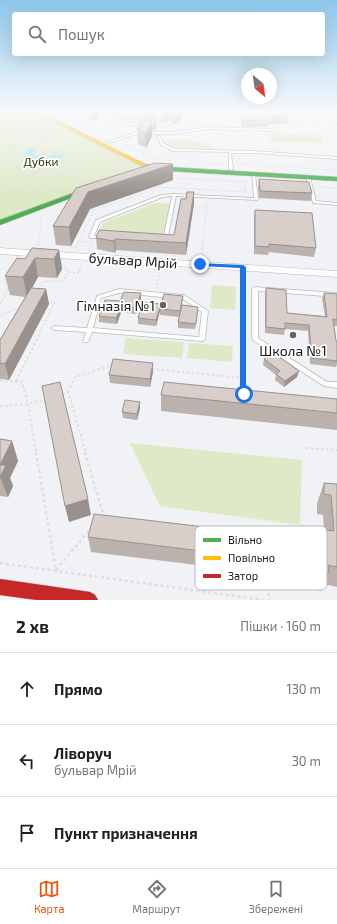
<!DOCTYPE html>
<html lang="uk">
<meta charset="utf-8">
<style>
:root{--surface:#fff;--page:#f2f2f2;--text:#202124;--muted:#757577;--line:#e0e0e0;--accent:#ea580c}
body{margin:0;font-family:"Exo 2",sans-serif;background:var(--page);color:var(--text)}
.compass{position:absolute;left:241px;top:68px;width:36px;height:36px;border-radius:50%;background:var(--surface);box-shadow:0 4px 16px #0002;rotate:151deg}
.stop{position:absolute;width:12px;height:12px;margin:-9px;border:3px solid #1a73e8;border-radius:50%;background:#fff}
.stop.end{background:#1a73e8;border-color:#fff;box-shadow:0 1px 4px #0008}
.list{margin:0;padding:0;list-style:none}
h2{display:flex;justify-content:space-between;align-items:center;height:52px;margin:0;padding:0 16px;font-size:17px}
h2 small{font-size:13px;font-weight:400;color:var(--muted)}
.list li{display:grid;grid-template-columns:26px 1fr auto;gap:12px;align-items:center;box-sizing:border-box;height:72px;padding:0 16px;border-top:1px solid var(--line)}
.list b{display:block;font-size:15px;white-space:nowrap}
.list p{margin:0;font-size:13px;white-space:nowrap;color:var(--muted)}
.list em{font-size:13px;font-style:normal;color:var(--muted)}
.icon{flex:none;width:22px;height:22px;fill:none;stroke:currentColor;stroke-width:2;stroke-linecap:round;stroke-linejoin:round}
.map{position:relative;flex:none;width:337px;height:600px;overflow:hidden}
.search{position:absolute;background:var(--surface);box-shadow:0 4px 16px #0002;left:12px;right:12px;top:12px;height:44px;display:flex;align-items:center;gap:10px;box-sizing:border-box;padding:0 14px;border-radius:4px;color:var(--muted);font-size:15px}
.sheet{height:268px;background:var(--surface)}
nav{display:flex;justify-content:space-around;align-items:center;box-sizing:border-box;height:56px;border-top:1px solid var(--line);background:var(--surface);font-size:11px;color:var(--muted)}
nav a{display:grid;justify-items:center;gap:2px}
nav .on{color:var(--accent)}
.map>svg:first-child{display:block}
.green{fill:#dee9c8}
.water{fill:#a7e3f0}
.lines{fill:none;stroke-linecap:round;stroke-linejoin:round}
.lane-casing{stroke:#b9babc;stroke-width:1.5}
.street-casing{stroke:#b9babc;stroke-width:1}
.fast-casing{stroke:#b9babc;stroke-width:1}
.slow-casing{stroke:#b9babc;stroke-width:1}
.jam-casing{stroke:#b9babc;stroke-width:1}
.path-far3{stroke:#dddede;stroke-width:1;stroke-dasharray:1 1;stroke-linecap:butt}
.path-far2{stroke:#dddede;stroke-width:1.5;stroke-dasharray:2 2;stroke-linecap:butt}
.path-far1{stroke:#dddede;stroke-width:2;stroke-dasharray:2.5 2.5;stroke-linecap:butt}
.path{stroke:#dddede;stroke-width:2.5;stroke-dasharray:3 3;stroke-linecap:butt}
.lane{fill:#fdfdfe;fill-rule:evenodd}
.street{fill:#fdfdfe;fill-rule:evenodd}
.fast{fill:#4caf50;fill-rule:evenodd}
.slow{fill:#ffc107;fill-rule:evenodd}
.jam{fill:#c62828;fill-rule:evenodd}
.wall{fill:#bbb2ae}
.shaded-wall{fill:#98918d}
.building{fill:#d9cfca;stroke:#98918d}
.route{fill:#1a73e8}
.poi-dot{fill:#626466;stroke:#fff;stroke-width:1.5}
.labels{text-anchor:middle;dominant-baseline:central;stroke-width:3.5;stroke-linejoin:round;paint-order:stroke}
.far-park-label{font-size:12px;fill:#2c3707;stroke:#fff}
.street-label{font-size:14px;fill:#161819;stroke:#fff}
.poi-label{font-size:14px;fill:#161819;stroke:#fff;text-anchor:end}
.key{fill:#fff;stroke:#b9baba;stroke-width:1}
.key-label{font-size:11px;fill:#161819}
</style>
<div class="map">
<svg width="337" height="600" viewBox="0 0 337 600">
<rect width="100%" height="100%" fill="#f0f2f5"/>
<!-- green -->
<path class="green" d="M109,113L162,116L159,123L123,122L112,117Z
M0,114L36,115L145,167L0,221Z
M269,133L320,135L323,143L270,141Z
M165,141H198L220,151H175L163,142Z
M155,203L173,204L166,241L96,239L103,223Z
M212,285L236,287L235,310L210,308Z
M126,338L184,342L182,358L123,354Z
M189,343L233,346L232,362L187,358Z
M130,443L302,460L300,525L160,506Z"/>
<!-- water -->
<path class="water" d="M31,148L37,150L32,152C47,165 51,150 65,155C59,162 42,163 34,160C31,158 27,154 24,152Z"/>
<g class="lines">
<!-- lane casing -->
<g class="lane-casing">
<path id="lane" d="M73,110H77L54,117L52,116Z
M324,110H327L337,113V115Z
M105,111L108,112L106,118L116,122L138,123L140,124L138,125L115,124L103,119Z
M169,119L172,120L170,125L168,126L149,125L147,124L149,123L167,124Z
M273,124L276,125L275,131L208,129L172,134H137L109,143L106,142L136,132L137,129H138L140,130L139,132H172L208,127L272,129Z
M158,136H160L163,143L174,149L254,151L337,157V159L254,153H231L233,169L231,170L229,169V152L173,151L161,145L157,137Z
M252,173L255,174L258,199L257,200L176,196L167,241H163V240L172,196L163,197L100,222L94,236L104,237V239L91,238L89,237L96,220L161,195L174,194L254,198Z
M307,176L310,177L316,201L337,203V205L313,203L306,177Z
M255,287L337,293V297L258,291V338L327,382H337V388L324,386L253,340L252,339V289Z
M119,289L184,295L208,311L205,339L204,340L202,341L92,332L88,342H84L83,341L86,332L54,330L51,328L54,326L87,328L97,296ZM119,293L183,299L202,312L199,337L93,328L101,298Z"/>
</g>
<!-- street casing -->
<g class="street-casing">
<path id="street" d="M303,110H311L337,119V123Z
M0,248L337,271V277L0,254Z"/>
</g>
<!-- fast casing -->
<g class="fast-casing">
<path id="fast" d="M146,164L152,166L337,177V181L151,170L144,167V165Z
M90,187L93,189L92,190L0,225V220Z"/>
</g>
<!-- slow casing -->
<g class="slow-casing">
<path id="slow" d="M0,112L38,113L51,117L149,166L144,167L47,119L37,115L0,114Z"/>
</g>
<!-- jam casing -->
<g class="jam-casing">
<path id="jam" d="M0,579L90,592L95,595L98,600H37L0,595Z"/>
</g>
<!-- path-far3 -->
<path class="path-far3" d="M156,110L162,111
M177,110L191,112L221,122
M284,110L296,114
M112,112H118L119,110
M303,115H290L293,125H298L301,135L337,145
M139,116L146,120
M139,116L142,110
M69,117L108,137
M292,121L320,122
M186,126L192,110
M26,131L46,138
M192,136L212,145
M48,137L70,159L64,168
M123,144L156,159L171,161
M225,146L231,143V134
M37,147L45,151L64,152
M11,148L37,147L48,137L40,127L42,123
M23,149L20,153L31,161L67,164
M68,154L92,155
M237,158L245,164
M0,159L35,121
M0,161L8,162
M328,162L331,170
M201,163L225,164
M237,164L337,170
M0,165L120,171
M6,165L8,162L25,157
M70,168L100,152
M318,168V165L323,163
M0,169L118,175
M63,174L85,183
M113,174L130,168
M172,178L248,182
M0,179L29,204
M92,181L109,175
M317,187L337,188
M0,189H11
M209,190L246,192L245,182
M0,196L61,173
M191,207L207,208
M11,209L64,173
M78,241L88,242
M38,243L42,216
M78,243L94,210L160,187L209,190
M203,243L207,202"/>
<!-- path-far2 -->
<path class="path-far2" d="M85,242H88
M38,246L39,242
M71,248L76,247L79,242
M88,250L92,242
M201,258L203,242
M61,263L69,272L79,273
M79,272L82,264
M243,276L244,336
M156,289L160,269
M39,290L44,281H63L69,272
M0,304L9,287
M0,316L20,307
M38,336L55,302H47"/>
<!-- path-far1 -->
<path class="path-far1" d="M244,335V390
M152,369L244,378
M0,381L22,382L28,404L36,453
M16,381L39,335
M68,392L75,377L112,365
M62,393L68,392L86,453
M0,406L28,404L45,399
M306,448L337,450"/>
<!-- path -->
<path class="path" d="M36,452L56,571
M85,452L104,517
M264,539L269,600
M0,563L263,600
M56,570L92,527"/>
<!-- lane -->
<use href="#lane" class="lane"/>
<!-- street -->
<use href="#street" class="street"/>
<!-- fast -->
<use href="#fast" class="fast"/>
<!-- slow -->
<use href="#slow" class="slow"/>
<!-- jam -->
<use href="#jam" class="jam"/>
</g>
<!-- wall -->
<path class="wall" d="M85,110H102L94,122L86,117Z
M161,110H182V114L178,124H172V119L169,118L166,122H161Z
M206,110H269L287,118V124H269L268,127H241V115L206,113Z
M156,113V128L155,130H152V136L146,148L138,144L137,129L145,121L144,116Z
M173,164V180L90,209L71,246L56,245L53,226Z
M259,179L312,193L311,201L259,198L258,187Z
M194,203L186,255L116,250L115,253L97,249L96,238L174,235Z
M255,210L316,248L314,257L269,252L268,255L254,254V217Z
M59,250L62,269L57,278L38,277L32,288L46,289L49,304L9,380L0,379V340L25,297L10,295L5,276L25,259Z
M266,288L287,313L325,316L322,299L324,293L337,294V326H334L336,341H337V364L336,367L310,364L308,331L285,329L284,335L265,333V294Z
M141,293V299L136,314L121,312L117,324L99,322V316L120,301Z
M183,296L182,305L198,313L195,329L178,328V322L179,317L160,315V311L156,326L138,324V318L161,308Z
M264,359L297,377L284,387L275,380L276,375L263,365Z
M153,372L150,387L110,383L109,375Z
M161,395L337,399V430L161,411Z
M140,402V408L137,420L123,418L122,412Z
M0,439L12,441L18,461L10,478L13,486L8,497L0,496Z
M324,483L337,484V587L324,584L321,591L303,587L302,562L296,561L295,545L301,526L324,530L323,515L317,514V503Z
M88,537L266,559L262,573L91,552Z"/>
<!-- shaded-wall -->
<path class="shaded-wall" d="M93,110H102L94,122Z
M166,110H169V118L166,122Z
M178,110H182V114L178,124Z
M156,113V128L155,130V116Z
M152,121V136L146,148V133Z
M173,164V180L90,209L71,246L69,227L88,192Z
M194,192V203L186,255V243Z
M115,239L116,250L115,253L114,241Z
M59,250L62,269L57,278L54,259Z
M35,258L38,277L27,297L23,277Z
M46,289L49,304L9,380L5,364Z
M141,293V299L136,314V308Z
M161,304L160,311L156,326V320Z
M121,307V312L117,324L116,318Z
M153,363V372L150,387V379Z
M299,371L297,377L284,387L285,381Z
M140,402V408L137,420V414Z
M12,441L18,461L10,478L13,486L8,497L0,477V465Z
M88,499L91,515L69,522L65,506Z"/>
<!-- building -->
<path class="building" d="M242,110H269L287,111V118H269V121L241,120Z
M146,113H156L155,116H144Z
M142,121H152L146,133L137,129Z
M155,163L173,164L88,192L69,227L53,226L76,188Z
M259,179L309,182L312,193L260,191Z
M187,192H194L186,243L115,239L114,241L96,238L99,230L174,235L181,199H186Z
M255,210L312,213L316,248L269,244V247L255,246Z
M32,248L59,250L54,259L35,258L23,277L5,276L17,258L25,259Z
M31,288L46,289L5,364L0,363V340Z
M266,288L286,290L287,313L327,317L324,293L337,294V320L333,319L336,341H337V361L312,358L309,325L285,323V329L266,327Z
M124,292L141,293L136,308L121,307L116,318L99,316L105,300L120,301Z
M164,294L183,296L180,311L160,309Z
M143,302L161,304L156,320L138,318Z
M182,305L198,307L196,324L178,322Z
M274,353L299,371L285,381L276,374L280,371L264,359Z
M113,359L153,363L150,379L109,375Z
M60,382L88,499L65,506L42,386Z
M164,382L337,399V413L161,395Z
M125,400L140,402L137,414L122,412Z
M0,439L12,441L0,465H6L0,477Z
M324,483L337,484V567L328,565L329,573L310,569L309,543L302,542L301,526L334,531L331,495L324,494Z
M94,514L265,534L266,559L88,537Z"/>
<!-- sky -->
<linearGradient id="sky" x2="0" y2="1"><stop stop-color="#8ec7eb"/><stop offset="0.57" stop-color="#f8f9fa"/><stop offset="1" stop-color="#f8f9fa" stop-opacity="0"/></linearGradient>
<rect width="337" height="194" fill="url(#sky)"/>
<!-- route -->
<path class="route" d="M198,263L243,265L246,267V396H241L240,394V268L200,266L198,264Z"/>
<!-- markers -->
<g class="poi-dot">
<circle cx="163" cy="305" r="4"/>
<circle cx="293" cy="335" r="4"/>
</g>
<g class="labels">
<!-- far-park labels -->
<g class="far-park-label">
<text x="41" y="161">Дубки</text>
</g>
<!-- street labels -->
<g class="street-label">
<text transform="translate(133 260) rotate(4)">бульвар Мрій</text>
</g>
<!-- poi labels -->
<g class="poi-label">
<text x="155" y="305">Гімназія №1</text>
<text x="293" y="350" text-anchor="middle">Школа №1</text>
</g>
</g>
<!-- legend -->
<rect x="195" y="526" width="132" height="64" rx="6" class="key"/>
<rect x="203" y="538" width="18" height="4" fill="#4caf50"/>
<rect x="203" y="556" width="18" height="4" fill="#ffc107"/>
<rect x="203" y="574" width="18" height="4" fill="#c62828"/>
<g class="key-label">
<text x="228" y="544">Вільно</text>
<text x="228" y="562">Повільно</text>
<text x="228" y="580">Затор</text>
</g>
</svg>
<svg class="compass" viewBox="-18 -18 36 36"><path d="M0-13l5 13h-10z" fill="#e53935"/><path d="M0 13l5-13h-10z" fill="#757577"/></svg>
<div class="stop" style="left:244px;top:394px"></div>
<div class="stop end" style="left:200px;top:264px"></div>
<div class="search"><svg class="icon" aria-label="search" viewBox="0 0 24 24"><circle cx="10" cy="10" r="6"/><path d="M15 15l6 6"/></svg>Пошук</div>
</div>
<section class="sheet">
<h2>2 хв<small>Пішки · 160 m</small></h2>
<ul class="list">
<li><svg class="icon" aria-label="ahead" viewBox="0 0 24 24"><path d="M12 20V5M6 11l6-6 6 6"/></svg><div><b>Прямо</b></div><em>130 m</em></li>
<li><svg class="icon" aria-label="left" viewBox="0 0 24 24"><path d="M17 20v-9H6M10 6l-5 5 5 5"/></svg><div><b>Ліворуч</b><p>бульвар Мрій</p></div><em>30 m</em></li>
<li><svg class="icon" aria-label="arrive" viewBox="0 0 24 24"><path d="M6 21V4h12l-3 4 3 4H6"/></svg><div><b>Пункт призначення</b></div></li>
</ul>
</section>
<nav>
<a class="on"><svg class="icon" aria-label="map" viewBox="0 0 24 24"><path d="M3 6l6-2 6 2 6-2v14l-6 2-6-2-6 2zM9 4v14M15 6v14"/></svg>Карта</a>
<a><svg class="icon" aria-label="directions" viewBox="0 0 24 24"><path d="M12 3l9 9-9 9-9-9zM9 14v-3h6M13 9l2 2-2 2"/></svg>Маршрут</a>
<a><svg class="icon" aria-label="saved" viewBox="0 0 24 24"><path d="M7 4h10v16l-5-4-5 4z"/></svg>Збережені</a>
</nav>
